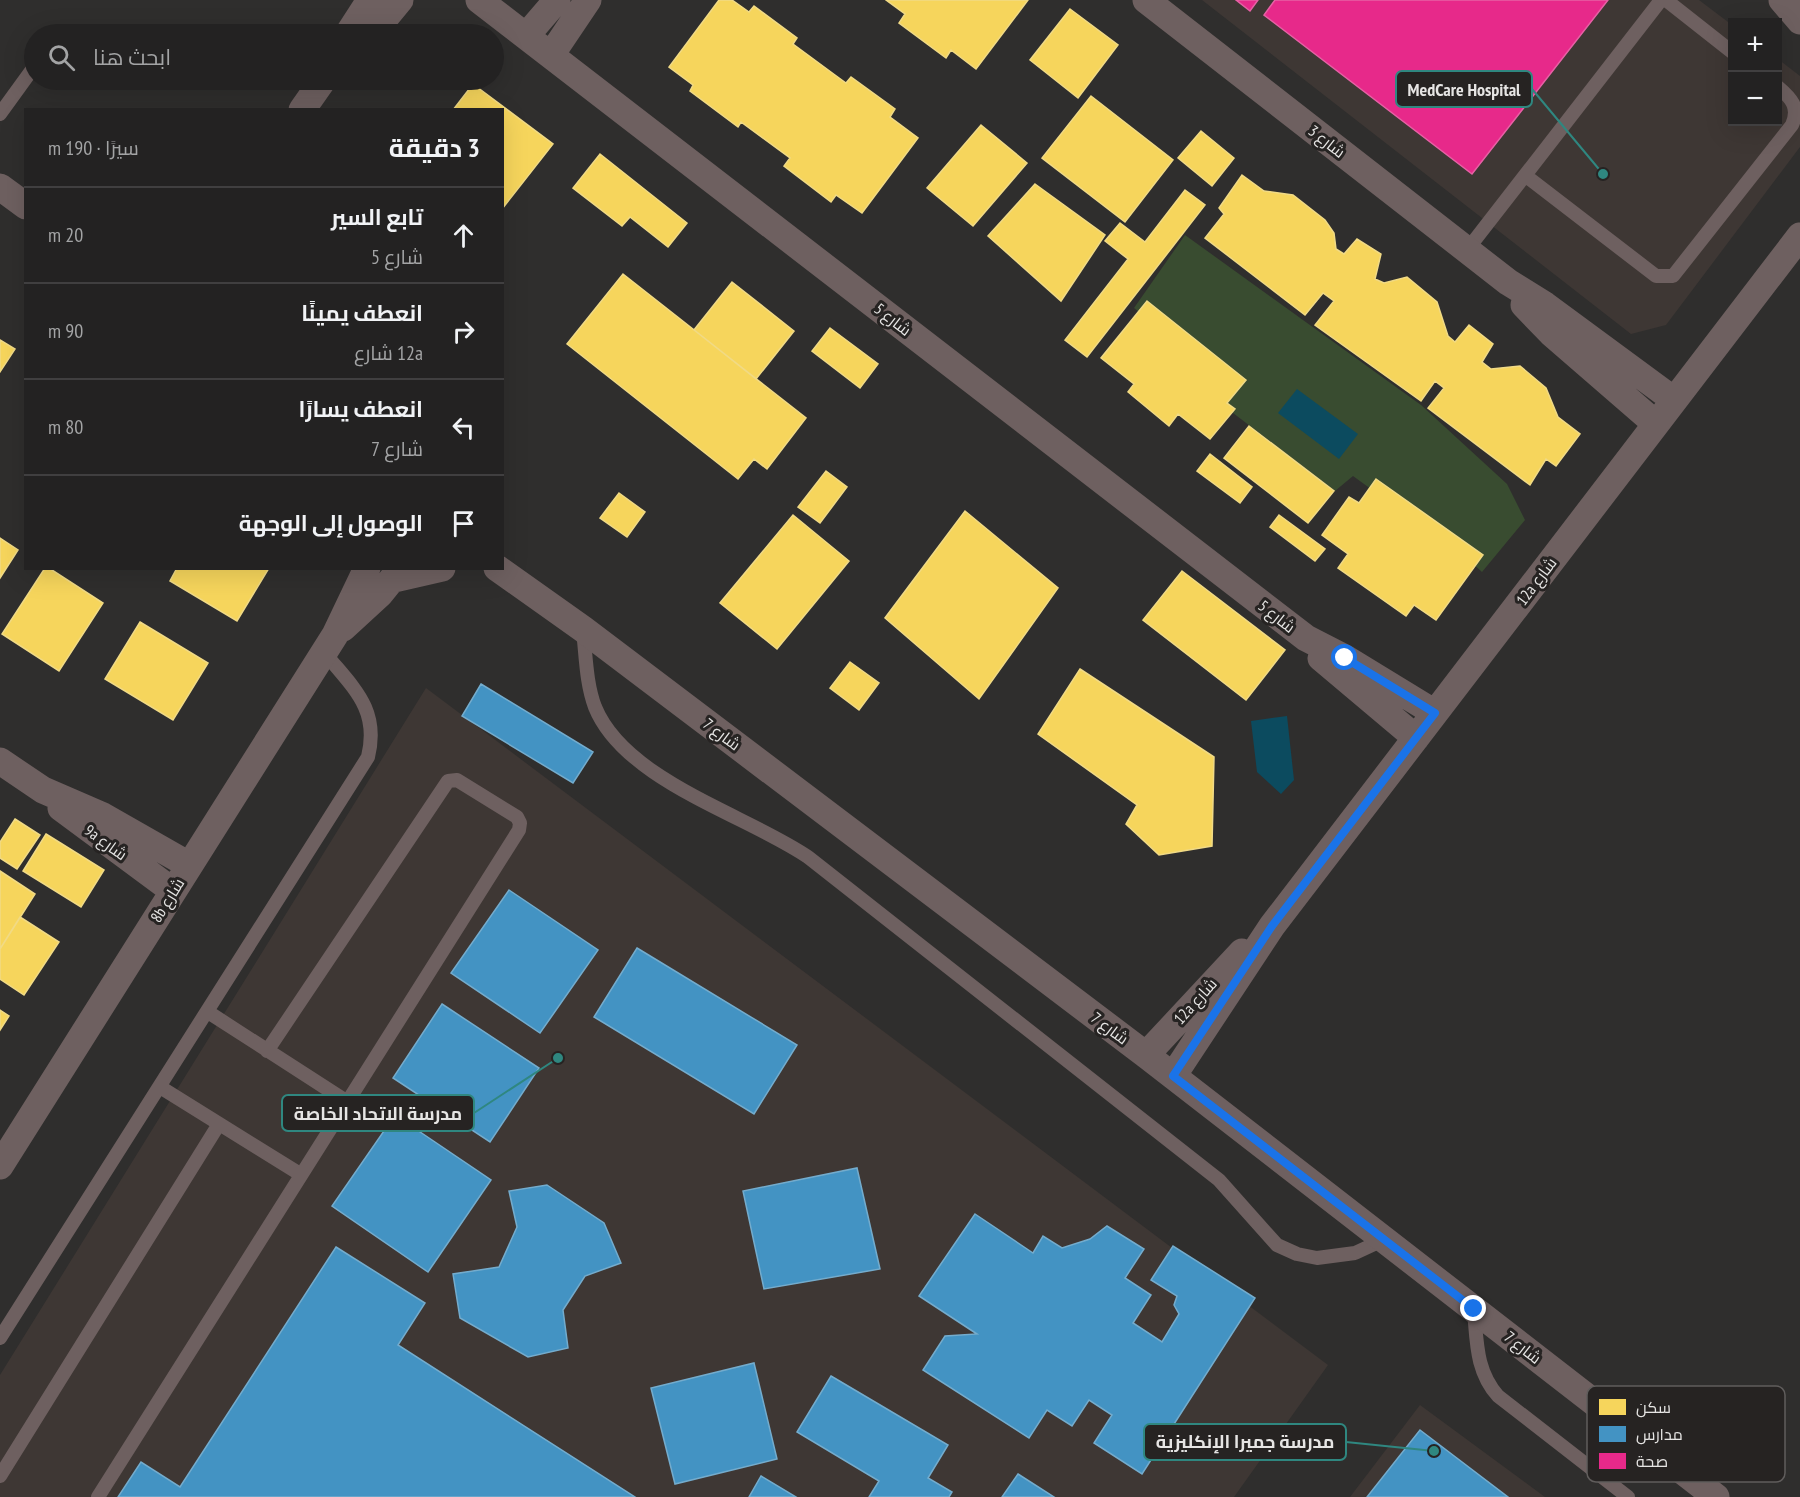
<!DOCTYPE html>
<html lang="ar">
<meta charset="utf-8">
<style>
:root{--surface:#232222;--page:#2f2f2f;--text:#f1f3f6;--muted:#a3a4a5;--line:#403f40}
body{margin:0;font-family:"PT Sans Narrow",Cairo,sans-serif;background:var(--page);color:var(--text);direction:rtl}
.controls{position:absolute;right:18px;top:18px;display:grid;overflow:hidden;border-radius:0px;box-shadow:0 6px 24px #0002}
.controls button{width:54px;height:54px;display:grid;place-items:center;padding:0;border:0;border-bottom:2px solid var(--line);background:var(--surface);color:var(--text);font:30px sans-serif}
.stop{position:absolute;width:18px;height:18px;margin:-14px;border:4px solid #1a73e8;border-radius:50%;background:#fff}
.stop.end{background:#1a73e8;border-color:#fff;box-shadow:0 2px 6px #0008}
.list{margin:0;padding:0;list-style:none}
h2{display:flex;justify-content:space-between;align-items:center;height:78px;margin:0;padding:0 24px;font-size:26px}
h2 small{font-size:20px;font-weight:400;color:var(--muted)}
.list li{display:grid;grid-template-columns:39px 1fr auto;gap:18px;align-items:center;box-sizing:border-box;height:96px;padding:0 24px;border-top:2px solid var(--line)}
.list b{display:block;font-size:22px;white-space:nowrap}
.list p{margin:0;font-size:20px;white-space:nowrap;color:var(--muted)}
.list em{font-size:20px;font-style:normal;color:var(--muted)}
.icon{flex:none;width:33px;height:33px;fill:none;stroke:currentColor;stroke-width:2;stroke-linecap:round;stroke-linejoin:round}
.map{position:relative;flex:none;width:1800px;height:1497px;overflow:hidden;direction:ltr}
.search{position:absolute;background:var(--surface);box-shadow:0 6px 24px #0002;left:24px;top:24px;width:480px;height:66px;display:flex;align-items:center;gap:15px;box-sizing:border-box;padding:0 21px;border-radius:33px;color:var(--muted);font-size:22px}
.panel{position:absolute;background:var(--surface);box-shadow:0 6px 24px #0002;left:24px;top:108px;width:480px;height:462px;border-radius:0px;direction:rtl}
.map>svg:first-child{display:block}
.built{fill:#3e3734}
.green{fill:#394c30}
.water{fill:#0c4b5f}
.homes{fill:#f6d55c;stroke:#f1da85;stroke-width:1.5}
.schools{fill:#4393c3;stroke:#74accd;stroke-width:1.5}
.health{fill:#e7298a;stroke:#e761a5;stroke-width:1.5}
.lines{fill:none;stroke-linecap:round;stroke-linejoin:round}
.lane{stroke:#6e6060;stroke-width:14}
.street{stroke:#6e6060;stroke-width:27}
.route{stroke:#1a73e8;stroke-width:8}
.labels{text-anchor:middle;dominant-baseline:central;stroke-width:6;stroke-linejoin:round;paint-order:stroke}
.street-label{font-size:16px;fill:#e6e5e4;stroke:#262322}
.key{fill:#262322;stroke:#605d5c;stroke-width:1.5}
.key-label{font-size:16px;fill:#e6e5e4}
.leader{fill:none;stroke:#2f8780;stroke-width:2}
.callout-dot{fill:#2f8780;stroke:#262322;stroke-width:2}
.callout{fill:#262322;stroke:#2f8780;stroke-width:2}
.callout-label{font-size:18px;text-anchor:middle;font-weight:bold;fill:#e6e5e4}
</style>
<div class="map">
<svg width="1800" height="1497" viewBox="0 0 1800 1497">
<rect width="100%" height="100%" fill="#2f2e2d"/>
<!-- built -->
<path class="built" d="M1202,0H1699L1732,25V122H1778V59L1800,76V147L1666,325L1631,334Z
M426,688L1328,1365L1234,1497H0V1375Z
M1420,1405L1545,1497H1350Z"/>
<!-- green -->
<path class="green" d="M1185,235L1421,405L1507,484L1525,520L1482,572L1470,561L1353,476L1335,491L1216,400L1228,384L1134,308Z"/>
<!-- water -->
<path class="water" d="M1297,389L1358,434L1339,459L1278,413Z
M1287,716L1294,780L1281,794L1257,772L1251,721Z"/>
<!-- homes -->
<path class="homes" d="M719,0H732L749,12L754,6L797,38L793,44L835,75L846,83L851,77L895,109L890,117L918,138L862,213L836,195L831,202L784,166L790,158L741,122L738,127L690,91L693,85L669,67Z
M886,0H1028L976,69L951,50L946,58L899,23L905,14Z
M1070,9L1118,45L1078,98L1030,60Z
M473,84L553,144L502,209V110H453Z
M1091,96L1173,160L1125,222L1042,158Z
M981,125L1027,163L973,226L927,188Z
M1201,131L1234,158L1212,186L1178,158Z
M600,154L687,223L668,247L630,217L622,226L573,188Z
M1242,175L1264,191L1293,195L1325,220L1334,233L1336,249L1344,254L1357,239L1381,254L1375,279L1384,283L1407,277L1437,302L1448,336L1455,342L1469,325L1493,344L1482,362L1491,369L1520,366L1546,388L1558,417L1580,434L1556,466L1546,459L1530,485L1428,408L1444,388L1435,381L1421,401L1315,325L1334,301L1323,293L1305,315L1205,238L1224,214L1219,208Z
M1035,184L1105,235L1061,301L988,236Z
M1185,190L1205,205L1087,357L1065,340L1128,259L1105,241L1120,223L1145,242Z
M623,274L806,418L767,469L754,459L738,479L567,344Z
M732,282L794,331L756,379L694,330Z
M1147,301L1246,380L1227,403L1235,409L1210,439L1178,414L1169,426L1128,392L1134,384L1101,358Z
M830,328L878,364L860,388L812,351Z
M0,340L15,349L0,372Z
M1249,426L1334,491L1308,523L1224,458Z
M1210,454L1252,487L1240,503L1197,471Z
M826,471L847,487L820,523L798,507Z
M1376,479L1483,555L1436,620L1414,605L1406,616L1338,568L1348,554L1322,535L1349,497L1359,503Z
M619,493L645,512L627,537L600,518Z
M965,511L1058,588L979,699L885,618Z
M793,515L849,561L777,649L720,603Z
M1279,515L1325,549L1315,561L1270,527Z
M0,538L18,550L0,578Z
M45,568H49L103,603L59,671L2,634Z
M177,568H269L237,621L170,581Z
M1182,571L1285,650L1246,700L1143,620Z
M140,622L208,663L173,720L105,679Z
M850,662L879,683L859,710L830,688Z
M1080,669L1214,757L1212,846L1159,855L1126,824L1137,805L1038,734Z
M15,819L40,835L17,869L0,858V842Z
M46,834L104,870L81,907L23,871Z
M0,871L35,894L0,949Z
M20,917L59,942L24,995L0,979V949Z
M0,1010L9,1016L0,1030Z"/>
<!-- schools -->
<path class="schools" d="M481,684L593,752L573,783L462,716Z
M509,890L598,950L540,1033L451,973Z
M637,948L797,1045L754,1114L594,1017Z
M442,1004L539,1068L490,1142L393,1078Z
M395,1115L491,1180L428,1272L332,1206Z
M857,1168L880,1269L764,1289L743,1191Z
M547,1185L604,1223L621,1263L585,1276L563,1310L568,1348L528,1357L460,1318L453,1274L499,1267L517,1227L509,1191Z
M975,1214L1033,1253L1043,1236L1062,1248L1090,1239L1107,1226L1144,1249L1125,1278L1151,1295L1133,1323L1162,1342L1179,1314L1174,1305L1177,1296L1151,1280L1173,1246L1255,1298L1142,1474L1094,1443L1112,1415L1089,1400L1072,1426L1047,1410L1029,1438L923,1370L945,1336L977,1334L919,1296Z
M336,1247L425,1303L398,1345L635,1497H118L141,1462L180,1487Z
M754,1363L777,1459L675,1484L651,1388Z
M831,1376L948,1445L928,1478L952,1492L949,1497H869L879,1481L797,1432Z
M1420,1430L1508,1497H1367Z
M1018,1474L1054,1497H1002Z
M761,1476L796,1497H749Z"/>
<!-- health -->
<path class="health" d="M1236,0H1258L1250,11Z
M1275,0H1608L1472,174L1264,15Z"/>
<g class="lines">
<!-- lane -->
<path class="lane" d="M1666,0L1732,52
M0,114L34,67
M1526,176L1656,276H1673L1792,125C1800,107 1791,98 1778,87
M1467,250L1661,0
M583,631C586,656 586,683 595,707C625,781 747,815 808,857L1219,1180L1277,1245L1297,1254L1317,1258L1355,1253L1383,1240
M208,1012L346,1101
M160,1087L300,1174
M1474,1311C1477,1343 1476,1371 1498,1396L1628,1497
M0,1338L368,757C380,708 352,687 324,652
M0,1476L219,1124
M98,1497L519,830L520,823L517,817L457,780L448,781L267,1051"/>
<!-- street -->
<path class="street" d="M479,0L1306,638L1345,658L1435,713
M1146,0L1508,282L1545,305L1674,400
M1782,0L1800,21
M348,34L370,0
M372,34L400,0
M526,36L557,0
M551,55L588,0
M302,110L323,80
M0,187L26,206
M1524,305L1551,333L1656,424
M497,568L583,629L1146,1055L1716,1497
M394,579L442,568
M343,628L380,594L401,568
M1321,658L1416,738
M0,761L43,790L103,816L189,865
M61,808L173,891
M1146,1055L1242,952
M1173,1076L1272,926L1800,236
M0,1166L335,635L367,568"/>
</g>
<g class="lines">
<!-- route -->
<path class="route" d="M1345,658L1435,713L1272,926L1173,1076L1474,1309"/>
</g>
<g class="labels">
<!-- street labels -->
<g class="street-label">
<text transform="translate(1327 141) rotate(38)">شارع 3</text>
<text transform="translate(893 319) rotate(38)">شارع 5</text>
<text transform="translate(1536 581) rotate(-53)">12a شارع</text>
<text transform="translate(1277 616) rotate(38)">شارع 5</text>
<text transform="translate(722 734) rotate(37)">شارع 7</text>
<text transform="translate(106 842) rotate(36)">9a شارع</text>
<text transform="translate(167 900) rotate(-58)">8b شارع</text>
<text transform="translate(1195 1001) rotate(-48)">12a شارع</text>
<text transform="translate(1110 1028) rotate(37)">شارع 7</text>
<text transform="translate(1523 1347) rotate(38)">شارع 7</text>
</g>
</g>
<!-- legend -->
<rect x="1587" y="1386" width="198" height="96" rx="9" class="key"/>
<rect x="1599" y="1399" width="27" height="16" fill="#f6d55c"/>
<rect x="1599" y="1426" width="27" height="16" fill="#4393c3"/>
<rect x="1599" y="1453" width="27" height="16" fill="#e7298a"/>
<g class="key-label">
<text x="1636" y="1413">سكن</text>
<text x="1636" y="1440">مدارس</text>
<text x="1636" y="1467">صحة</text>
</g>
<!-- callouts -->
<path class="leader" d="M1603 174L1532 89M558 1058L474 1113M1434 1451L1346 1442"/>
<g class="callout-dot">
<circle cx="1603" cy="174" r="6"/>
<circle cx="558" cy="1058" r="6"/>
<circle cx="1434" cy="1451" r="6"/>
</g>
<g class="callout">
<rect x="1396" y="71" width="136" height="36" rx="6"/>
<rect x="282" y="1095" width="192" height="36" rx="6"/>
<rect x="1144" y="1424" width="202" height="36" rx="6"/>
</g>
<g class="callout-label">
<text x="1464" y="96">MedCare Hospital</text>
<text x="378" y="1120">مدرسة الاتحاد الخاصة</text>
<text x="1245" y="1448">مدرسة جميرا الإنكليزية</text>
</g>
</svg>
<div class="controls">
<button>+</button>
<button>−</button>
</div>
<div class="stop" style="left:1345px;top:658px"></div>
<div class="stop end" style="left:1474px;top:1309px"></div>
<div class="search"><svg class="icon" aria-label="search" viewBox="0 0 24 24"><circle cx="10" cy="10" r="6"/><path d="M15 15l6 6"/></svg>ابحث هنا</div>
<section class="panel">
<h2>3 دقيقة<small>سيرًا · 190 m</small></h2>
<ul class="list">
<li><svg class="icon" aria-label="ahead" viewBox="0 0 24 24"><path d="M12 20V5M6 11l6-6 6 6"/></svg><div><b>تابع السير</b><p>شارع 5</p></div><em>20 m</em></li>
<li><svg class="icon" aria-label="right" viewBox="0 0 24 24"><path d="M7 20v-9h11M14 6l5 5-5 5"/></svg><div><b>انعطف يمينًا</b><p>12a شارع</p></div><em>90 m</em></li>
<li><svg class="icon" aria-label="left" viewBox="0 0 24 24"><path d="M17 20v-9H6M10 6l-5 5 5 5"/></svg><div><b>انعطف يسارًا</b><p>شارع 7</p></div><em>80 m</em></li>
<li><svg class="icon" aria-label="arrive" viewBox="0 0 24 24"><path d="M6 21V4h12l-3 4 3 4H6"/></svg><div><b>الوصول إلى الوجهة</b></div></li>
</ul>
</section>
</div>
